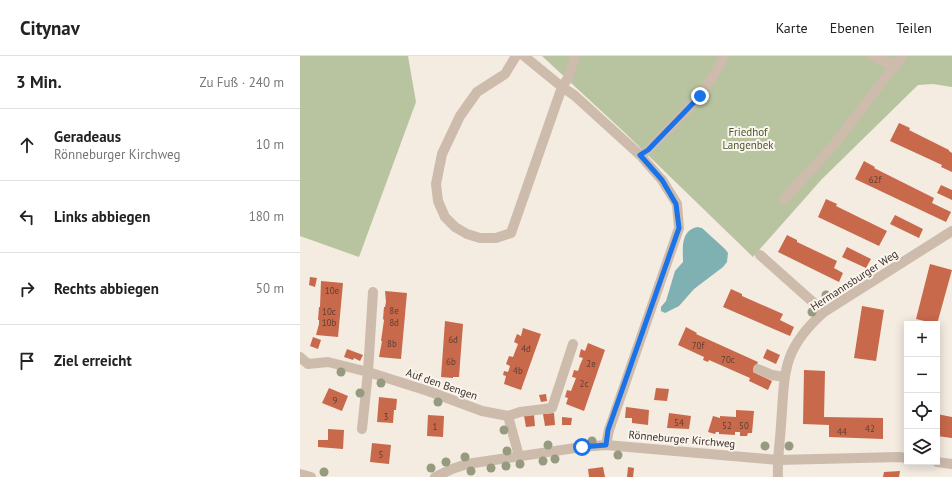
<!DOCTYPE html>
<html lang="de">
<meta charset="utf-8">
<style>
:root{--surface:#fff;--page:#f2f2f2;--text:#222;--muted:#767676;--line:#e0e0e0}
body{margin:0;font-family:"PT Sans",sans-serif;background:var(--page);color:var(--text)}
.controls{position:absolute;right:12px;bottom:12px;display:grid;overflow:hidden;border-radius:0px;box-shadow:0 2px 10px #0003}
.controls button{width:36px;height:36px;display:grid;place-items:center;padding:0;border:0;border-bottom:1px solid var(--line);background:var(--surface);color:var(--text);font:20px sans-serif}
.stop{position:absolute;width:12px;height:12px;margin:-9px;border:3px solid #1a73e8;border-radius:50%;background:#fff}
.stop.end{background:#1a73e8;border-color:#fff;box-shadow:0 1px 4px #0008}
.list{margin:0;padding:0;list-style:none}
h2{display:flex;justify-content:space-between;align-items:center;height:52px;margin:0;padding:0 16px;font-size:17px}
h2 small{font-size:13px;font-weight:400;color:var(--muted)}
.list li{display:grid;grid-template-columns:26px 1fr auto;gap:12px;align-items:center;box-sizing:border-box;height:72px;padding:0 16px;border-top:1px solid var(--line)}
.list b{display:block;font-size:15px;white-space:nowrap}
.list p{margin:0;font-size:13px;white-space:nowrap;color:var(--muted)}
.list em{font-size:13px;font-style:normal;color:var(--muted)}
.icon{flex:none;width:22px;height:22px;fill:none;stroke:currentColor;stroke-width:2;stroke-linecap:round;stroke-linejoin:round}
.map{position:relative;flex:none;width:652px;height:421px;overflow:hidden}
header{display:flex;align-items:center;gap:24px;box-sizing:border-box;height:56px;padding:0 20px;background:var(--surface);border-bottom:1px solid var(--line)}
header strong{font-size:19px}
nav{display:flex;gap:22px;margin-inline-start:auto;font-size:14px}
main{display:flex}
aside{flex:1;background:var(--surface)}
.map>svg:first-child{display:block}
.green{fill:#b8c4a0}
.water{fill:#7fb0b2}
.building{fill:#c8694b}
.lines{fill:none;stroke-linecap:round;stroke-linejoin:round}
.minor{stroke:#cdbbac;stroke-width:10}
.tree{fill:#969b7f}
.route{stroke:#1a73e8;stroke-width:5}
.labels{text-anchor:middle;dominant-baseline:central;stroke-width:4;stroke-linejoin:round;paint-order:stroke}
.number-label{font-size:9px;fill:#5e3e33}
.park-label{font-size:11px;fill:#4a5a2e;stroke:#fbf5ee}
.street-label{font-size:11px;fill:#3b302b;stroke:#fbf5ee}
</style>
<header>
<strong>Citynav</strong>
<nav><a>Karte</a><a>Ebenen</a><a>Teilen</a></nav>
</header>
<main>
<aside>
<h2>3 Min.<small>Zu Fuß · 240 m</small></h2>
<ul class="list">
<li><svg class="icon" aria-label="ahead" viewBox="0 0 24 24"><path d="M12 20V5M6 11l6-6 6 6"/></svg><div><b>Geradeaus</b><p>Rönneburger Kirchweg</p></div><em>10 m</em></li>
<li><svg class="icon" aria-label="left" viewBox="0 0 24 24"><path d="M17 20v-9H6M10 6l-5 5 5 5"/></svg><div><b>Links abbiegen</b></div><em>180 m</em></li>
<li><svg class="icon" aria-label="right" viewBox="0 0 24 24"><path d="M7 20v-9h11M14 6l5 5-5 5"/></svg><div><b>Rechts abbiegen</b></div><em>50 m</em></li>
<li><svg class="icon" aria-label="arrive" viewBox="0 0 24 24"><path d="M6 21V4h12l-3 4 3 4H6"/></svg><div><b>Ziel erreicht</b></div></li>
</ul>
</aside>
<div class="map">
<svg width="652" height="421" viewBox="0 0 652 421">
<rect width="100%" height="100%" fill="#f4ebe1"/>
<!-- green -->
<path class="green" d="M0,0H108L116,46L59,201L0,180Z
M242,0H652V31L633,28L618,29L522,123L453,201L324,76Z"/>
<!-- water -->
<path class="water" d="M397,171L402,172L425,193L428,197L427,206L423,211L394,233L379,250L365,257L361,255V251L366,245L375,215L383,206C383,193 380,175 397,171Z"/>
<!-- building -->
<path class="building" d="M599,67L610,72L609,74L649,94V95L652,97V116L641,111L642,109L590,85Z
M564,105L575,111L574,112L634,142L632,147L651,156L646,166L555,123Z
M641,129L652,134V144L637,137Z
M526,143L537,148L536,150L587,175L579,190L518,161Z
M595,159L623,173L619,182L590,168Z
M487,179L497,184V186L537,205L534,212L543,217L539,226L478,196Z
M547,191L571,203L566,212L542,201Z
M630,208L652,214L637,268L616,263Z
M10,221L17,222L15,231L9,229Z
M21,225L43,227L38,281L16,279L19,268V264H18L19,251H20Z
M431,233L442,238V240L483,258L480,264L494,271L490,280L423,251Z
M85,235L107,237L101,303L79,301L82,285H81L84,264L83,263L84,251H85L86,246Z
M562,250L584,254L576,305L554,302Z
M145,265L163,268L159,321H153V322L141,321Z
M386,271L397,277L396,278L458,306L453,316L472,325L468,334L449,325L450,322L409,304L408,306L403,304L404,301L378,289Z
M223,272L241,278L221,334L204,328L206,320L203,319L204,315L208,316L210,310L206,308L209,300L213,301L218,288L214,286L217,278L221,280Z
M13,281L21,284L18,293L10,290Z
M288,287L305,294L284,355L266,348L268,342L265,341L267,334L271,335L276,322L272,321L274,314L278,315L280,309L283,302L279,301L281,293L285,295Z
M47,293L63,299L60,305L54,302L53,304L44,301Z
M467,293L480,299L476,308L463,302Z
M504,314L525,315L524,361L583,362V383L529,381V369L503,368Z
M115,315L119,317L117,325L112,323Z
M29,332L48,340L42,355L22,347Z
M356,332L369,333L367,345L354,344Z
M246,338L247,345L241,346L239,339Z
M79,341L97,343L96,354H94L93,367L77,366Z
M326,351L349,354L348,369L332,367V362H325Z
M436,354L454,355L452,377H448L447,380H440V376H435V379L419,378V376H416L415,378L408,376L413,360L420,362V360L436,361Z
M254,357L255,369L245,370L243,358Z
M369,357L391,360L389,373L367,372Z
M637,358L652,361V382L637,380Z
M128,359L144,360L143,381L127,380Z
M234,359L235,370L226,371L224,360Z
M262,361L272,362L271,369H262Z
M28,373L44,374L43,393L18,391V384H28Z
M72,387L91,389L89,408L70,406Z
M303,411L305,421H289L288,413Z
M328,411L334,412L333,421H327Z
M600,415L599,421H583L584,416Z"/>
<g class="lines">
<!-- minor -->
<path class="minor" d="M216,0L205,18L177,36L160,60L142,98L136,128L138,145L145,161L155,171L167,178L180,182H196L211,177L262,31L268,22L275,0
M224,0L262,31L274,39L340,99L362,124L377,148L379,172L309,374L306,389
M572,0L595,10
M340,99L348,94C376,65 407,38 424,0
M484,143L532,91L602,0
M460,199L524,256
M0,301L8,308L28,306L68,316L128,335L182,355L208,360L220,356L252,352L273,288
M458,313L472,319L484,321
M208,360L219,400
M62,373L68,316L73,236
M637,406L652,408
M0,418L11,421
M135,421L152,413L167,408L282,391L306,389L478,404L599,401L607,402
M478,421C477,404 480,386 481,369C485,317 481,294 524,256L652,175"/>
</g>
<!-- trees -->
<g class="tree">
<circle cx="526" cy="239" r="4.5"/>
<circle cx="512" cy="256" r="4.5"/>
<circle cx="41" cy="316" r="4.5"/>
<circle cx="81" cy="327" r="4.5"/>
<circle cx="60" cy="337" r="4.5"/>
<circle cx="138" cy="346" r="4.5"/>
<circle cx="204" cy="374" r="4.5"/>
<circle cx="292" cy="385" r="4.5"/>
<circle cx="248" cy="389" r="4.5"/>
<circle cx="465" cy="390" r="4.5"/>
<circle cx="489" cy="390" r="4.5"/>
<circle cx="207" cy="395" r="4.5"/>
<circle cx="318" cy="399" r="4.5"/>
<circle cx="165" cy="401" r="4.5"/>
<circle cx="255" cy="403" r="4.5"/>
<circle cx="243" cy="405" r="4.5"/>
<circle cx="146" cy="406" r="4.5"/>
<circle cx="220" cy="408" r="4.5"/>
<circle cx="206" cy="410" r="4.5"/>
<circle cx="131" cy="412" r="4.5"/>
<circle cx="191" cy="412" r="4.5"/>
<circle cx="171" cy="415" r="4.5"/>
<circle cx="24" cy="416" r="4.5"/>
</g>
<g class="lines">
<!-- route -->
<path class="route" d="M282,391L306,389L308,374L379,172L376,148L362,124L340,99L348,94L400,40"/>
</g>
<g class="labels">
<!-- number labels -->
<g class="number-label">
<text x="575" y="123">62f</text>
<text x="32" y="234">10e</text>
<text x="94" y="254">8e</text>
<text x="29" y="255">10c</text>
<text x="29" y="266">10b</text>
<text x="94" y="266">8d</text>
<text x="153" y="283">6d</text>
<text x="92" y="287">8b</text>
<text x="398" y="289">70f</text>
<text x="226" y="292">4d</text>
<text x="428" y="303">70c</text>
<text x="151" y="305">6b</text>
<text x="291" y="307">2e</text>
<text x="218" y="314">4b</text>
<text x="284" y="327">2c</text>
<text x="35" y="344">9</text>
<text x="86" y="360">3</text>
<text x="379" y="366">54</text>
<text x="427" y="369">52</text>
<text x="444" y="369">50</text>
<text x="135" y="370">1</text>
<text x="570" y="372">42</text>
<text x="542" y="375">44</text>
<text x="81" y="398">5</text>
</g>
<!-- park labels -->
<g class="park-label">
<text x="448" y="76">Friedhof<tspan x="448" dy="13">Langenbek</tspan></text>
</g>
<!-- street labels -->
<g class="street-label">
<text transform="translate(554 224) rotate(-33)">Hermannsburger Weg</text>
<text transform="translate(142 328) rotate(19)">Auf den Bengen</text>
<text transform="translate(382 383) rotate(5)">Rönneburger Kirchweg</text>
</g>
</g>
</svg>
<div class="controls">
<button>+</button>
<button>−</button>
<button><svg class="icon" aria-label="locate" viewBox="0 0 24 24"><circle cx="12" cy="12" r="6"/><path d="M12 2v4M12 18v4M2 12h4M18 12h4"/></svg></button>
<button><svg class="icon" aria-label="layers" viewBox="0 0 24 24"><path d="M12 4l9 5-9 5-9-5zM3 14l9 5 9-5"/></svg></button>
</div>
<div class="stop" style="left:282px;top:391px"></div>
<div class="stop end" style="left:400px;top:40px"></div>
</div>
</main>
